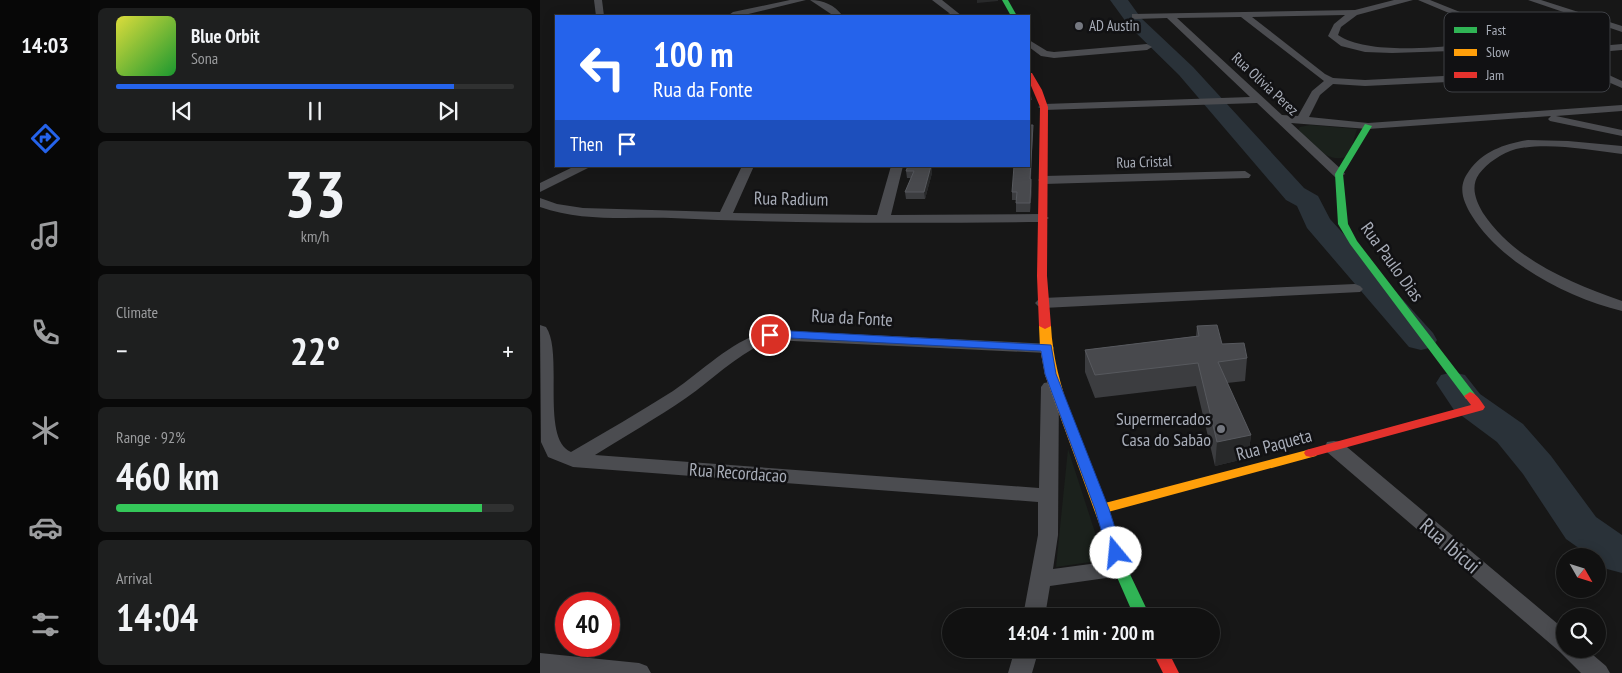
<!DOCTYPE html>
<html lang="en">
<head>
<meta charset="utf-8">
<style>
  body { margin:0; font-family:"PT Sans Narrow",sans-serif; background:#1e1f1f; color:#f1f3f6; height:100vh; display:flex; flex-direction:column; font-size:19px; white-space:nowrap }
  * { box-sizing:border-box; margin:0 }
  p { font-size:16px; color:#9c9d9f }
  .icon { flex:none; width:28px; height:28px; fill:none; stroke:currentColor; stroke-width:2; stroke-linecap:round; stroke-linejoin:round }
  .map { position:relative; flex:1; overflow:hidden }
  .sheet { display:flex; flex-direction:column; gap:8px; padding:8px; background:#090909; width:450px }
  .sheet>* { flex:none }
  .hud { position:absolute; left:15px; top:15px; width:475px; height:152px; border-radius:0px; box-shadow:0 2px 12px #0003,0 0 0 1px #303131; background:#2563eb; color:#fff; overflow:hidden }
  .needle { width:32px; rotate:129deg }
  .fabs { position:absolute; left:1016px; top:548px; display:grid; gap:10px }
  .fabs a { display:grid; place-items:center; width:50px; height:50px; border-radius:50%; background:#111; box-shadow:0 2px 12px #0003,0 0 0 1px #303131; font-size:25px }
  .speed { position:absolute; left:15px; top:592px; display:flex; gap:10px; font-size:25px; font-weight:700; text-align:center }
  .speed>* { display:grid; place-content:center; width:65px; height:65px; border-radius:50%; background:#111; box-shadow:0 2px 12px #0003,0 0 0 1px #303131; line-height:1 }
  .speed .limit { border:8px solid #d22; background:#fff; color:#111 }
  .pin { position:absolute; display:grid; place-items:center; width:42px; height:42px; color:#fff; margin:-21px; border:2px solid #fff; border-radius:50%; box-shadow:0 1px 5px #0007 }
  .me { position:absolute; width:55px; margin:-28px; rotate:343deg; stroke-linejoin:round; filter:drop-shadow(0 0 4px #0008) }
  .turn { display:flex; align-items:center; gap:18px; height:105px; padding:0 15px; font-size:22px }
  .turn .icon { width:65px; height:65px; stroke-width:2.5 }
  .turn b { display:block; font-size:35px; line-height:42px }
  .then { display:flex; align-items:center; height:48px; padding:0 15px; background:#0003; gap:10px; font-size:19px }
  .big { font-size:38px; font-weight:700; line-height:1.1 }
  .sheet .widget { flex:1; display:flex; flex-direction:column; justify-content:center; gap:8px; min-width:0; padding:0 18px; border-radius:8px; background:#1e1f1f }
  .sheet .dial { align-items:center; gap:0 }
  .dial b { font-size:65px; line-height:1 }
  .song { display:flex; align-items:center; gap:15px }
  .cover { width:60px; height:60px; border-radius:8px; background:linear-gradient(135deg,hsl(60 70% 55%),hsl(130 70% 35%)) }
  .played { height:5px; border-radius:2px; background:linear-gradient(90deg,#2563eb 85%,#303131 85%) }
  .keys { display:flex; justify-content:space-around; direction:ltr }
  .heat { display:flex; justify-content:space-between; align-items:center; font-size:28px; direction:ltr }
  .charge { height:8px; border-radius:4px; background:linear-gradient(90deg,#34c759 92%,#303131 0) }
  .trip { position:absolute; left:402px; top:608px; width:278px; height:50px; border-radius:25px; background:#111; box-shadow:0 2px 12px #0003,0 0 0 1px #303131; font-weight:700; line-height:50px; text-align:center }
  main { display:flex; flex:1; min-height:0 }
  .menu { display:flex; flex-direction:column; width:90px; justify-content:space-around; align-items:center; background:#070707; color:#9c9d9f }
  .menu .icon { width:35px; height:35px }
  .menu .current { color:#2563eb }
  .menu b { font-size:22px; color:#f1f3f6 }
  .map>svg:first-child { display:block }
</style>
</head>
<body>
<main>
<nav class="menu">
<b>14:03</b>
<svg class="icon current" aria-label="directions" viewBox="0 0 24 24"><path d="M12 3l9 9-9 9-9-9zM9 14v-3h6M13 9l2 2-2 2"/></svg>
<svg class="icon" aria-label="music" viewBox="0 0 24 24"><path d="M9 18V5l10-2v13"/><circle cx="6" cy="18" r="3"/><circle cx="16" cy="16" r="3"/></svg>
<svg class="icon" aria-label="phone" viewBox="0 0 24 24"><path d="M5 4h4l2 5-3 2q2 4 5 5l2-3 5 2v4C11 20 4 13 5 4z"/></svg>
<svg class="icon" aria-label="climate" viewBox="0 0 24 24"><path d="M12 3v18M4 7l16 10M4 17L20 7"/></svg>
<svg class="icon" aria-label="car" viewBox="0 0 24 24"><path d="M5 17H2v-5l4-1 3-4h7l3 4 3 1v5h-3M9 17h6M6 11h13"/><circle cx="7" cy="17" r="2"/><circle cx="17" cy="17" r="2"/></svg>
<svg class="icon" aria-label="filters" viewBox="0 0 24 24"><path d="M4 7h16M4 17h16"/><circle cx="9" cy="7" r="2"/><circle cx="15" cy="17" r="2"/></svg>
</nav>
<section class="sheet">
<div class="widget">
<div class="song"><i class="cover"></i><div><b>Blue Orbit</b><p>Sona</p></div></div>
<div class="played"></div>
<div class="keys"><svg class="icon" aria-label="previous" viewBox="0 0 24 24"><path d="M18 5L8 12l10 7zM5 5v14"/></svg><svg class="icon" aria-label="pause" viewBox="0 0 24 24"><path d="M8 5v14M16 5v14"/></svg><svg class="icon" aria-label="next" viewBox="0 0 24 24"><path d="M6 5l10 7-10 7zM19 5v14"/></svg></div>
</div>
<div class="widget dial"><b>33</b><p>km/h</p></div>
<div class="widget"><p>Climate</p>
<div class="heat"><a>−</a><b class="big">22°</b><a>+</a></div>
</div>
<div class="widget"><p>Range · 92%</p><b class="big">460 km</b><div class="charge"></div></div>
<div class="widget"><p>Arrival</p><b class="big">14:04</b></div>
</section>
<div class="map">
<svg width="1082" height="673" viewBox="0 0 1082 673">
  <rect width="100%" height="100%" fill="#171717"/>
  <!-- green -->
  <path fill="#1b211c" d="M770 125 817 129 809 156C787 165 773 144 758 130L760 127Z
    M528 449 564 560 516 567Z"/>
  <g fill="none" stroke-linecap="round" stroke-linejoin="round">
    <!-- river -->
    <path fill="#2a3239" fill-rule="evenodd" d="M570 0H588L601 18 653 67 764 188 778 196 790 219 893 333 897 340 893 347 881 350 869 347 767 228 757 206 746 200 639 75 589 26Z
      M913 372 925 375 940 394 983 424 1011 456 1056 517 1082 535V573L1067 569 1058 562V556H1050L1026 539 983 474 957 442 914 410 896 383 901 375Z"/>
    <!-- street -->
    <path fill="#4b4c50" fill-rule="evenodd" d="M54 0H62L64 16H56Z
      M250 0H266L200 16 189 15 193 12Z
      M270 0C284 0 294 5 303 16H294Z
      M392 0H402L422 16H413Z
      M854 0H873L817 15 801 27 798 35C833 59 928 44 971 39L878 0H890L1015 50 1082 44V50L1025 55 1082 81V88L1052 75 825 86 793 84 780 95 769 117 828 123 1082 105V111L1016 116 1082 130V136L1010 121 1008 119 1011 116 828 129 751 123 803 171 805 174 799 178 795 177 717 103 504 110 498 107 504 104 710 97 627 18 595 19 592 18V14L815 10ZM805 15 794 24 788 36 801 46 825 52 852 53 912 51 982 44 1040 69 825 80 793 78 785 74 712 17ZM701 17 784 81 772 91 758 116 742 115 637 18Z
      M988 0H1001L1082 26V32Z
      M489 40 507 51 514 52 607 44 612 47 607 50 514 58 501 56 489 47Z
      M988 140 1028 141 1082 146V154C1048 150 1010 142 976 149 962 153 947 163 939 174 930 187 936 201 943 213 974 260 1031 283 1082 301V311C1029 298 962 264 932 216 923 201 917 187 929 171 943 151 965 144 988 140Z
      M35 166H52L0 192V183Z
      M202 166H214L193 213 337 215 351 166H363L351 215 502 214 509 218 502 222C378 223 255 224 131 218 88 217 42 222 0 207V198L17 204 43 208 180 212Z
      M705 171 711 175 709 178 504 184 498 180 504 176Z
      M815 284 820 286 823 289 820 292 503 308 498 306 495 303 498 300 503 298Z
      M0 325 6 327C24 353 0 439 31 452 65 432 100 412 133 391 165 369 192 340 230 330L512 344 514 348 512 352 506 353 232 340C199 352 175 378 146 398 117 418 85 436 55 455L499 488 501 387 504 383 510 382 516 383 519 387 518 535 513 569 580 560 588 562 591 568 588 574 580 576 510 586 505 616H483L498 535V502L33 467 8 457 1 442Z
      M794 441 801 442 1025 630V649H1046L1066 666 1070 673H1041L1020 652 787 452 785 447 787 442Z
      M475 649H499L492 673H468Z
      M0 653 99 663 107 666 111 673H0Z"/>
    <!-- fast -->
    <path fill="#30b455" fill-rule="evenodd" d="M462 0H468L477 16H471Z
      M825 124 832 126 803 174 808 224 817 241 934 393 936 396 934 399H926L810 244 798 224 795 174Z
      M569 528 574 529 576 533 587 568 610 616H594L573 568 562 533 564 529Z"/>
    <!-- slow -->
    <path fill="#ff9f0a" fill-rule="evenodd" d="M505 323 511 326C514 387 544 446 565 503L771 449 776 450 778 453 776 456 568 512 576 533 574 537 569 538 564 537 505 375 500 348 499 326Z"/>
    <!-- jam -->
    <path fill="#e5322d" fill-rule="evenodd" d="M489 73H492L502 90 508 107 507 276 511 326 505 329 499 326 497 276 500 107 489 81Z
      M930 392C937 394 941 401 945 407L943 410 771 457 766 456 764 453 766 450 931 405 924 396Z
      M611 649H627L639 673H623Z"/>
  </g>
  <!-- wall -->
  <path fill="#3c3d40" d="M489 88 490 92 491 105 489 106Z
    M493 125 491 179 492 188 490 212H476V200H472V192Z
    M368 166H392V173L385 199H366L365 192 371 178H367L366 171Z
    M657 326 682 344 707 358 705 381 687 383 711 435 708 458 675 466 656 386 555 398 545 372V350L656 336Z"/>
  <!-- shaded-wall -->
  <path fill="#28292a" d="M437 0H458V1L437 3Z
    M493 125V133L490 188V179Z
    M390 166H392V173L385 199 384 192Z
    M491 179 492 188 490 212V203Z
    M711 435 708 458 675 466 677 442Z"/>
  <!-- building -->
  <path fill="#48494d" stroke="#57595e" d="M411 14 413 16H396Z
    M489 88 490 92 491 100H489Z
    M489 125H493L490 179H491L490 203H476L477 192H472L474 166H489Z
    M368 166H391L384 192H365L374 171H366Z
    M677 325 682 344 704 343 707 358 678 362 711 435 677 442 658 363 555 375 545 350 659 336 657 326Z"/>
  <!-- route -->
  <path fill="#2563eb" stroke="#184099" d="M250 331 511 345 516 374 569 509 583 553 581 557 576 559 570 557 568 553 555 509 505 374 501 351 250 338 230 339 224 335 230 332Z"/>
  <!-- markers -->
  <g fill="#757880" stroke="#111113" stroke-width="2">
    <circle cx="539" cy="26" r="5"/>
    <circle cx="681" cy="429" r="5"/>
  </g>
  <g text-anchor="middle" stroke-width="5" stroke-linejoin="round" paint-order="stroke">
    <!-- far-poi labels -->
    <g font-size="15" fill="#a8adb8" stroke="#111113" text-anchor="start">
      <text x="549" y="31">AD Austin</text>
    </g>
    <!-- far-street labels -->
    <g font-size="15" fill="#a8adb8" stroke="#111113">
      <text transform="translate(725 84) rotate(43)" y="5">Rua Olivia Perez</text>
      <text transform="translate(604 162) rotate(-2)" y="5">Rua Cristal</text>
    </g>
    <!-- street labels -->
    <g font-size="18" fill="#a8adb8" stroke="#111113">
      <text transform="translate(251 199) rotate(1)" y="6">Rua Radium</text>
      <text transform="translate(852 262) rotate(54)" y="6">Rua Paulo Dias</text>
      <text transform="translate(312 318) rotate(3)" y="6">Rua da Fonte</text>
      <text transform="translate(734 445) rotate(-15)" y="6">Rua Paqueta</text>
      <text transform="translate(198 473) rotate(4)" y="6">Rua Recordacao</text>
    </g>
    <!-- poi labels -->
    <g font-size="18" fill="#a8adb8" stroke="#111113" text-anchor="end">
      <text x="671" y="425">Supermercados<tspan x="671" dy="21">Casa do Sabão</tspan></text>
    </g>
    <!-- near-street labels -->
    <g font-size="21" fill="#a8adb8" stroke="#111113">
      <text transform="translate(910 546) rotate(41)" y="7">Rua Ibicui</text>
    </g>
  </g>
  <!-- legend -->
  <rect x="904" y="12" width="166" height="80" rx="8" fill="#111113" stroke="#3e4045" stroke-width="1"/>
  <rect x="914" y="27" width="23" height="6" fill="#30b455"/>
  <rect x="914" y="49" width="23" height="7" fill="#ff9f0a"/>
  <rect x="914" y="72" width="23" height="6" fill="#e5322d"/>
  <g font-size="14" fill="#a8adb8">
    <text x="946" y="35">Fast</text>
    <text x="946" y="57">Slow</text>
    <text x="946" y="80">Jam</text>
  </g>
</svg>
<div class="fabs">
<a><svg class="needle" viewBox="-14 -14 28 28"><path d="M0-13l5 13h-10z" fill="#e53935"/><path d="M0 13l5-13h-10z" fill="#9c9d9f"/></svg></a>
<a><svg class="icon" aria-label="search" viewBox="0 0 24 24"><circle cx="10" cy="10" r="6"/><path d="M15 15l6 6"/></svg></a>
</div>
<div class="speed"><div class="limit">40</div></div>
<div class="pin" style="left:230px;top:335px;background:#d93025"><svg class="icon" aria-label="arrive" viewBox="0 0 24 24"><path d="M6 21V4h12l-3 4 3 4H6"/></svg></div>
<svg class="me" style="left:576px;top:553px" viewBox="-20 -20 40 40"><circle r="19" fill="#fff"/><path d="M0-13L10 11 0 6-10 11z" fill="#2563eb"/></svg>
<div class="trip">14:04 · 1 min · 200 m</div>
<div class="hud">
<div class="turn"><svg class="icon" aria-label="left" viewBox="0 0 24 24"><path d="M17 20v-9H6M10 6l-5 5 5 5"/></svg><div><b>100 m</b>Rua da Fonte</div></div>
<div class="then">Then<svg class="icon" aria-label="arrive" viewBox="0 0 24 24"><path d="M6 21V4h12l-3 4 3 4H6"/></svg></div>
</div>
</div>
</main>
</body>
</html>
